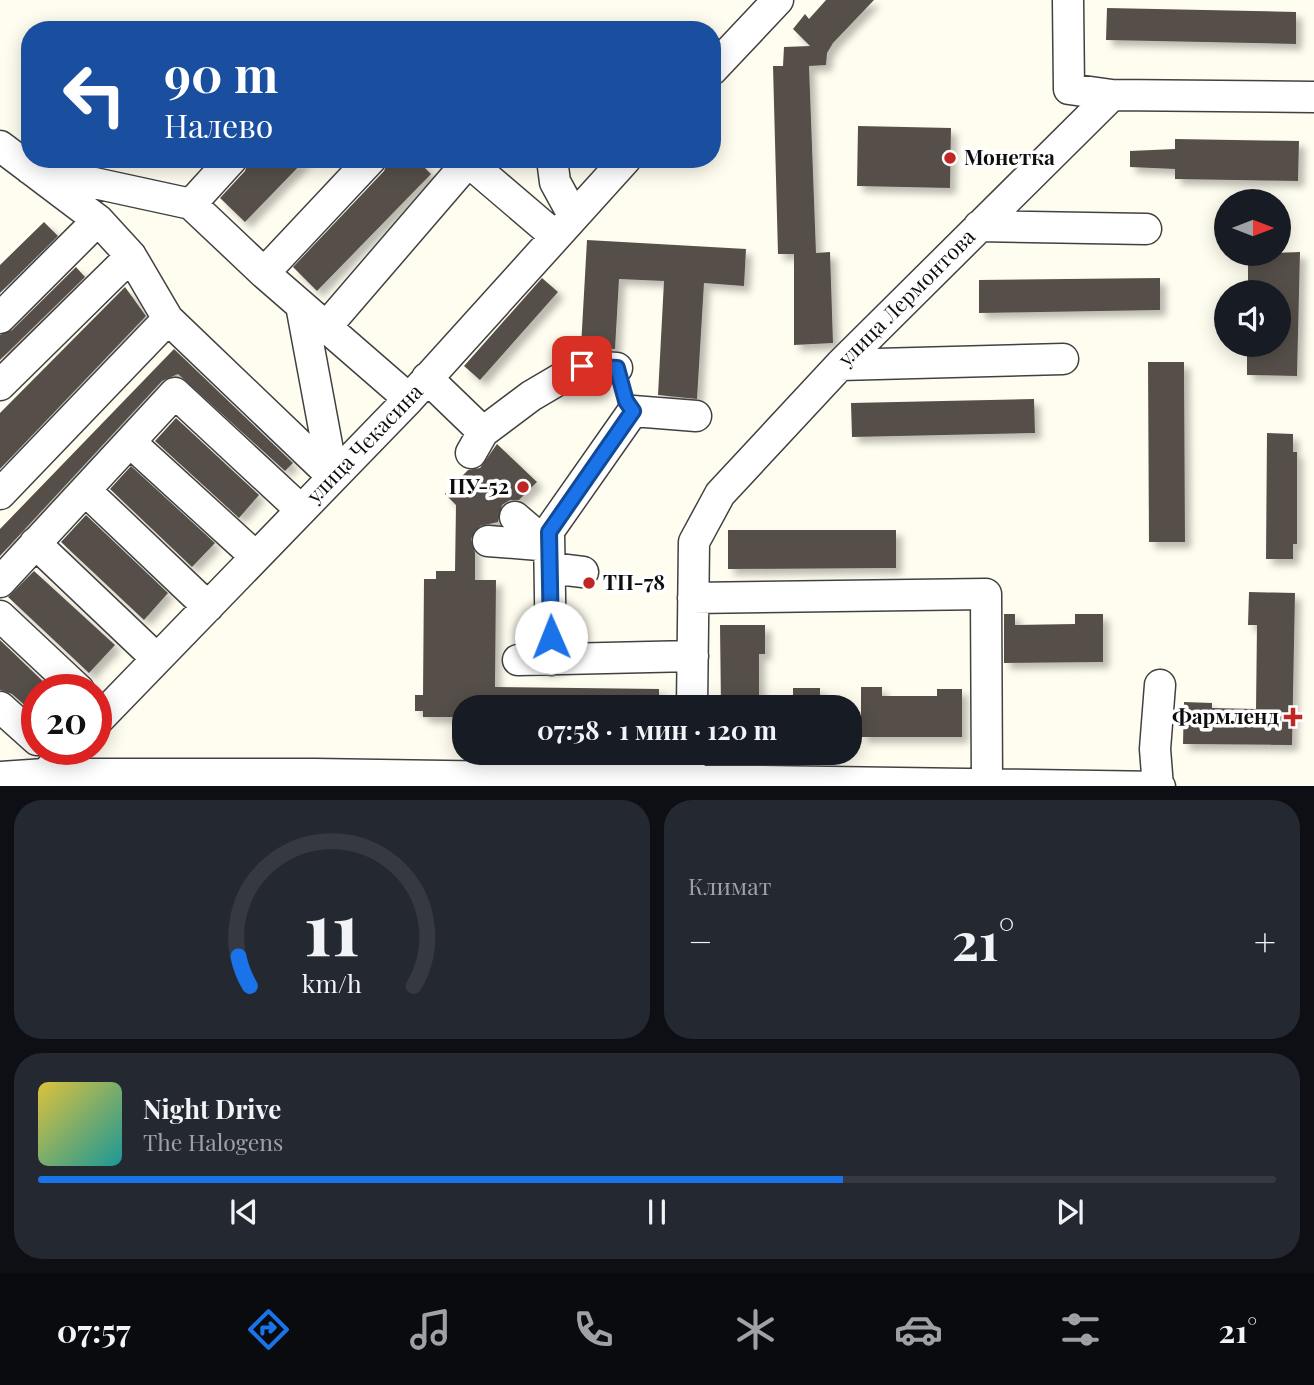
<!DOCTYPE html>
<html lang="ru">
<head>
<meta charset="utf-8">
<style>
  body { margin:0; font-family:"Playfair Display",serif; background:#242831; color:#f1f3f6; height:100vh; display:flex; flex-direction:column; font-size:26px; white-space:nowrap }
  * { box-sizing:border-box; margin:0 }
  p { font-size:23px; color:#9ea1a6 }
  .icon { flex:none; width:38px; height:38px; fill:none; stroke:currentColor; stroke-width:2; stroke-linecap:round; stroke-linejoin:round }
  .map { position:relative; height:786px; overflow:hidden }
  .side { display:flex; flex-direction:column; gap:14px; padding:14px; background:#0d0f14; flex:1 }
  .side>* { flex:none }
  .hud { position:absolute; left:21px; top:21px; width:700px; height:147px; border-radius:28px; box-shadow:0 4px 18px #0003; background:#1a4fa0; color:#fff; overflow:hidden }
  .needle { width:46px; rotate:90deg }
  .buttons { position:absolute; left:1214px; top:189px; display:grid; gap:14px }
  .buttons a { display:grid; place-items:center; width:77px; height:77px; border-radius:50%; background:#171b24; box-shadow:0 4px 18px #0003; font-size:35px }
  .speed { position:absolute; left:21px; top:674px; display:flex; gap:14px; font-size:35px; font-weight:700; text-align:center }
  .speed>* { display:grid; place-content:center; width:91px; height:91px; border-radius:50%; background:#171b24; box-shadow:0 4px 18px #0003; line-height:1 }
  .speed .limit { border:10px solid #d22; background:#fff; color:#111 }
  .pin { position:absolute; display:grid; place-items:center; width:60px; height:60px; color:#fff; margin:-30px; border-radius:14px; box-shadow:0 4px 10px #0006 }
  .me { position:absolute; width:77px; margin:-38px; rotate:359deg; stroke-linejoin:round; filter:drop-shadow(0 0 5px #0008) }
  .turn { display:flex; align-items:center; gap:24px; height:147px; padding:0 28px; font-size:32px }
  .turn .icon { width:91px; height:91px; stroke-width:2.5 }
  .turn b { display:block; font-size:49px; line-height:60px }
  .big { font-size:52px; font-weight:700; line-height:1.1 }
  .side .widget { flex:1; display:flex; flex-direction:column; justify-content:center; gap:10px; min-width:0; padding:0 24px; border-radius:28px; background:#242831 }
  .side .dial { align-items:center; gap:0 }
  .dial svg { height:182px; overflow:visible; fill:none; stroke:#363941; stroke-width:7; stroke-linecap:round; text-anchor:middle }
  .dial text { fill:#f1f3f6; stroke:none }
  .song { display:flex; align-items:center; gap:21px }
  .cover { width:84px; height:84px; border-radius:10px; background:linear-gradient(135deg,hsl(50 70% 55%),hsl(180 70% 35%)) }
  .played { height:7px; border-radius:4px; background:linear-gradient(90deg,#1a73e8 65%,#363941 65%) }
  .keys { display:flex; justify-content:space-around; direction:ltr }
  .heat { display:flex; justify-content:space-between; align-items:center; font-size:38px; direction:ltr }
  .side .tiles { flex:1; display:grid; gap:14px; grid-template-columns:1fr 1fr }
  .widget:last-child { grid-column:span 2 }
  .trip { position:absolute; left:452px; top:695px; width:410px; height:70px; border-radius:28px; background:#171b24; box-shadow:0 4px 18px #0003; font-weight:700; line-height:70px; text-align:center }
  .tabs { display:flex; height:112px; justify-content:space-around; align-items:center; background:#090b0e; color:#9ea1a6 }
  .tabs .icon { width:49px; height:49px }
  .tabs .on { color:#1a73e8 }
  .tabs b { font-size:32px; color:#f1f3f6 }
  .map>svg:first-child { display:block }
</style>
</head>
<body>
<div class="map">
<svg width="1314" height="787" viewBox="0 0 1314 787">
  <defs>
    <filter id="shadow"><feDropShadow dx="6" dy="6" stdDeviation="3.5" flood-color="#0004"/></filter>
  </defs>
  <rect width="100%" height="100%" fill="#fffdef"/>
  <!-- building -->
  <path fill="#57504a" filter="url(#shadow)" d="M826 0H874L833 43 827 53 826 65 809 66 816 253 830 252 833 343 794 345V254H778L773 66H783L784 47 810 46 793 29 805 14 809 19Z
    M1107 8 1296 12V44L1106 40Z
    M858 126 951 128 950 188 857 186Z
    M1175 139 1299 141 1298 181 1175 179V169L1130 167V151L1175 149Z
    M249 159H306L245 222 220 198 245 171Z
    M389 159H416L431 174 317 291 293 267 384 171Z
    M44 222 58 236 0 293V265Z
    M587 240 746 249 744 286 704 283 697 399 658 395 664 281 619 279 615 349 581 347Z
    M1300 252 1297 376 1247 375V345H1279V292H1260L1261 283H1248V254Z
    M76 267 85 277 0 360V335L12 330Z
    M542 278 558 292 480 380 464 366Z
    M1160 278V310L979 313V280Z
    M125 287 146 316 0 469V413Z
    M174 349 293 463 285 471 178 374 162 381 0 556V529Z
    M1148 362H1184L1185 542H1149Z
    M1034 399 1035 433 852 437 851 403Z
    M176 418 259 495 239 518 155 441Z
    M1267 433 1293 434V452H1297V544H1293V559H1266Z
    M497 444 537 482 519 500H510L502 505 498 522 480 526 471 539 475 552V580H496L495 687 659 689V707H464V717H423V711H415V695H423L424 579H436V571H455L456 505 445 494 468 470 480 468Z
    M131 466 215 543 192 567 110 489Z
    M86 515 168 593 144 620 61 542Z
    M728 530H896V568L728 569Z
    M34 571 115 645 89 673 8 597Z
    M1249 592 1295 593 1292 745 1183 744 1184 702 1212 703V708L1256 709 1257 625H1248Z
    M1004 614H1015V625L1075 624V614H1103V662L1004 663Z
    M720 625H765V654H759V707H721Z
    M0 640 52 690H37V716L12 694 0 690Z
    M861 687H882V696H937V689H962V737H861Z
    M793 688H820V707H793Z"/>
  <g fill="none" stroke-linecap="round" stroke-linejoin="round">
    <defs>
      <path id="minor" d="M1068 0 1069 89 1112 95
        M712 70 778 0
        M0 146 98 220 131 256 168 319
        M465 159 554 235
        M552 159 555 182 573 215
        M30 169 191 204 264 273 409 399
        M191 204 232 159
        M979 226 1146 229
        M264 273 371 159
        M301 305 333 477
        M0 318 98 220
        M326 327 468 162
        M840 365 1063 359
        M427 378 483 432
        M0 385 131 256
        M130 442 256 557
        M471 453 483 432 531 396 582 366 617 368
        M85 490 208 607
        M0 494 168 319 333 477
        M515 517 542 540 549 551
        M549 532 551 660
        M488 541 539 545 633 411 696 416
        M35 543 157 659
        M550 568 583 572
        M0 582 175 393 301 510
        M693 598 986 594 987 784
        M0 616 79 690
        M518 660 693 656
        M0 707 37 740
        M692 707 694 542 720 494 840 365 1112 95 1314 97
        M96 722 409 399 626 159
        M0 777 45 774H315L1160 787
        M38 781 70 749
        M689 787 690 752
        M1158 787 1155 749 1160 685"/>
    </defs>
    <!-- minor casing -->
    <use href="#minor" stroke="#414141" stroke-width="33"/>
    <!-- minor -->
    <use href="#minor" stroke="#fff" stroke-width="30"/>
  </g>
  <g fill="none" stroke-linecap="round" stroke-linejoin="round">
    <defs>
      <path id="route" d="M551 637 549 532 633 411 626 401 617 368 582 366"/>
    </defs>
    <!-- route casing -->
    <use href="#route" stroke="#114b97" stroke-width="18"/>
    <!-- route -->
    <use href="#route" stroke="#1a73e8" stroke-width="12"/>
  </g>
  <!-- markers -->
  <g fill="#c02624" stroke="#fff" stroke-width="2.5">
    <circle cx="950" cy="158" r="7"/>
    <circle cx="523" cy="487" r="7"/>
    <circle cx="589" cy="583" r="7"/>
    <path d="M1289.5 706.5h7v7h7v7h-7v7h-7v-7h-7v-7h7z"/>
  </g>
  <g text-anchor="middle" stroke-width="7" stroke-linejoin="round" paint-order="stroke">
    <!-- poi labels -->
    <g font-size="21" font-weight="bold" fill="#0e0e0e" stroke="#fff" text-anchor="start">
      <text x="964" y="165">Монетка</text>
      <text x="509" y="494" text-anchor="end">ПУ-52</text>
      <text x="603" y="590">ТП-78</text>
      <text x="1279" y="724" text-anchor="end">Фармленд</text>
    </g>
    <!-- street labels -->
    <g font-size="21" fill="#0e0e0e" stroke="#fff">
      <text transform="translate(907 298) rotate(-45)" y="7">улица Лермонтова</text>
      <text transform="translate(365 444) rotate(-46)" y="7">улица Чекасина</text>
    </g>
  </g>
</svg>
<div class="buttons">
<a><svg class="needle" viewBox="-14 -14 28 28"><path d="M0-13l5 13h-10z" fill="#e53935"/><path d="M0 13l5-13h-10z" fill="#9ea1a6"/></svg></a>
<a><svg class="icon" aria-label="sound" viewBox="0 0 24 24"><path d="M4 9h4l5-4v14l-5-4H4zM17 9q2 3 0 6"/></svg></a>
</div>
<div class="speed"><div class="limit">20</div></div>
<div class="pin" style="left:582px;top:366px;background:#d93025"><svg class="icon" aria-label="arrive" viewBox="0 0 24 24"><path d="M6 21V4h12l-3 4 3 4H6"/></svg></div>
<svg class="me" style="left:551px;top:637px" viewBox="-20 -20 40 40"><circle r="19" fill="#fff"/><path d="M0-13L10 11 0 6-10 11z" fill="#1a73e8"/></svg>
<div class="trip">07:58 · 1 мин · 120 m</div>
<div class="hud">
<div class="turn"><svg class="icon" aria-label="left" viewBox="0 0 24 24"><path d="M17 20v-9H6M10 6l-5 5 5 5"/></svg><div><b>90 m</b>Налево</div></div>
</div>
</div>
<section class="side">
<div class="tiles">
<div class="widget dial"><svg viewBox="0 0 100 80">
<path d="M14 69A42 42 0 1 1 86 69"/>
<path d="M14 69A42 42 0 0 1 9 56" stroke="#1a73e8"/>
<text x="50" y="56" font-size="32" font-weight="700">11</text>
<text x="50" y="72" font-size="11">km/h</text>
</svg></div>
<div class="widget"><p>Климат</p>
<div class="heat"><a>−</a><b class="big">21°</b><a>+</a></div>
</div>
<div class="widget">
<div class="song"><i class="cover"></i><div><b>Night Drive</b><p>The Halogens</p></div></div>
<div class="played"></div>
<div class="keys"><svg class="icon" aria-label="previous" viewBox="0 0 24 24"><path d="M18 5L8 12l10 7zM5 5v14"/></svg><svg class="icon" aria-label="pause" viewBox="0 0 24 24"><path d="M8 5v14M16 5v14"/></svg><svg class="icon" aria-label="next" viewBox="0 0 24 24"><path d="M6 5l10 7-10 7zM19 5v14"/></svg></div>
</div>
</div>
</section>
<nav class="tabs">
<b>07:57</b>
<svg class="icon on" aria-label="directions" viewBox="0 0 24 24"><path d="M12 3l9 9-9 9-9-9zM9 14v-3h6M13 9l2 2-2 2"/></svg>
<svg class="icon" aria-label="music" viewBox="0 0 24 24"><path d="M9 18V5l10-2v13"/><circle cx="6" cy="18" r="3"/><circle cx="16" cy="16" r="3"/></svg>
<svg class="icon" aria-label="phone" viewBox="0 0 24 24"><path d="M5 4h4l2 5-3 2q2 4 5 5l2-3 5 2v4C11 20 4 13 5 4z"/></svg>
<svg class="icon" aria-label="climate" viewBox="0 0 24 24"><path d="M12 3v18M4 7l16 10M4 17L20 7"/></svg>
<svg class="icon" aria-label="car" viewBox="0 0 24 24"><path d="M5 17H2v-5l4-1 3-4h7l3 4 3 1v5h-3M9 17h6M6 11h13"/><circle cx="7" cy="17" r="2"/><circle cx="17" cy="17" r="2"/></svg>
<svg class="icon" aria-label="filters" viewBox="0 0 24 24"><path d="M4 7h16M4 17h16"/><circle cx="9" cy="7" r="2"/><circle cx="15" cy="17" r="2"/></svg>
<b>21°</b>
</nav>
</body>
</html>
